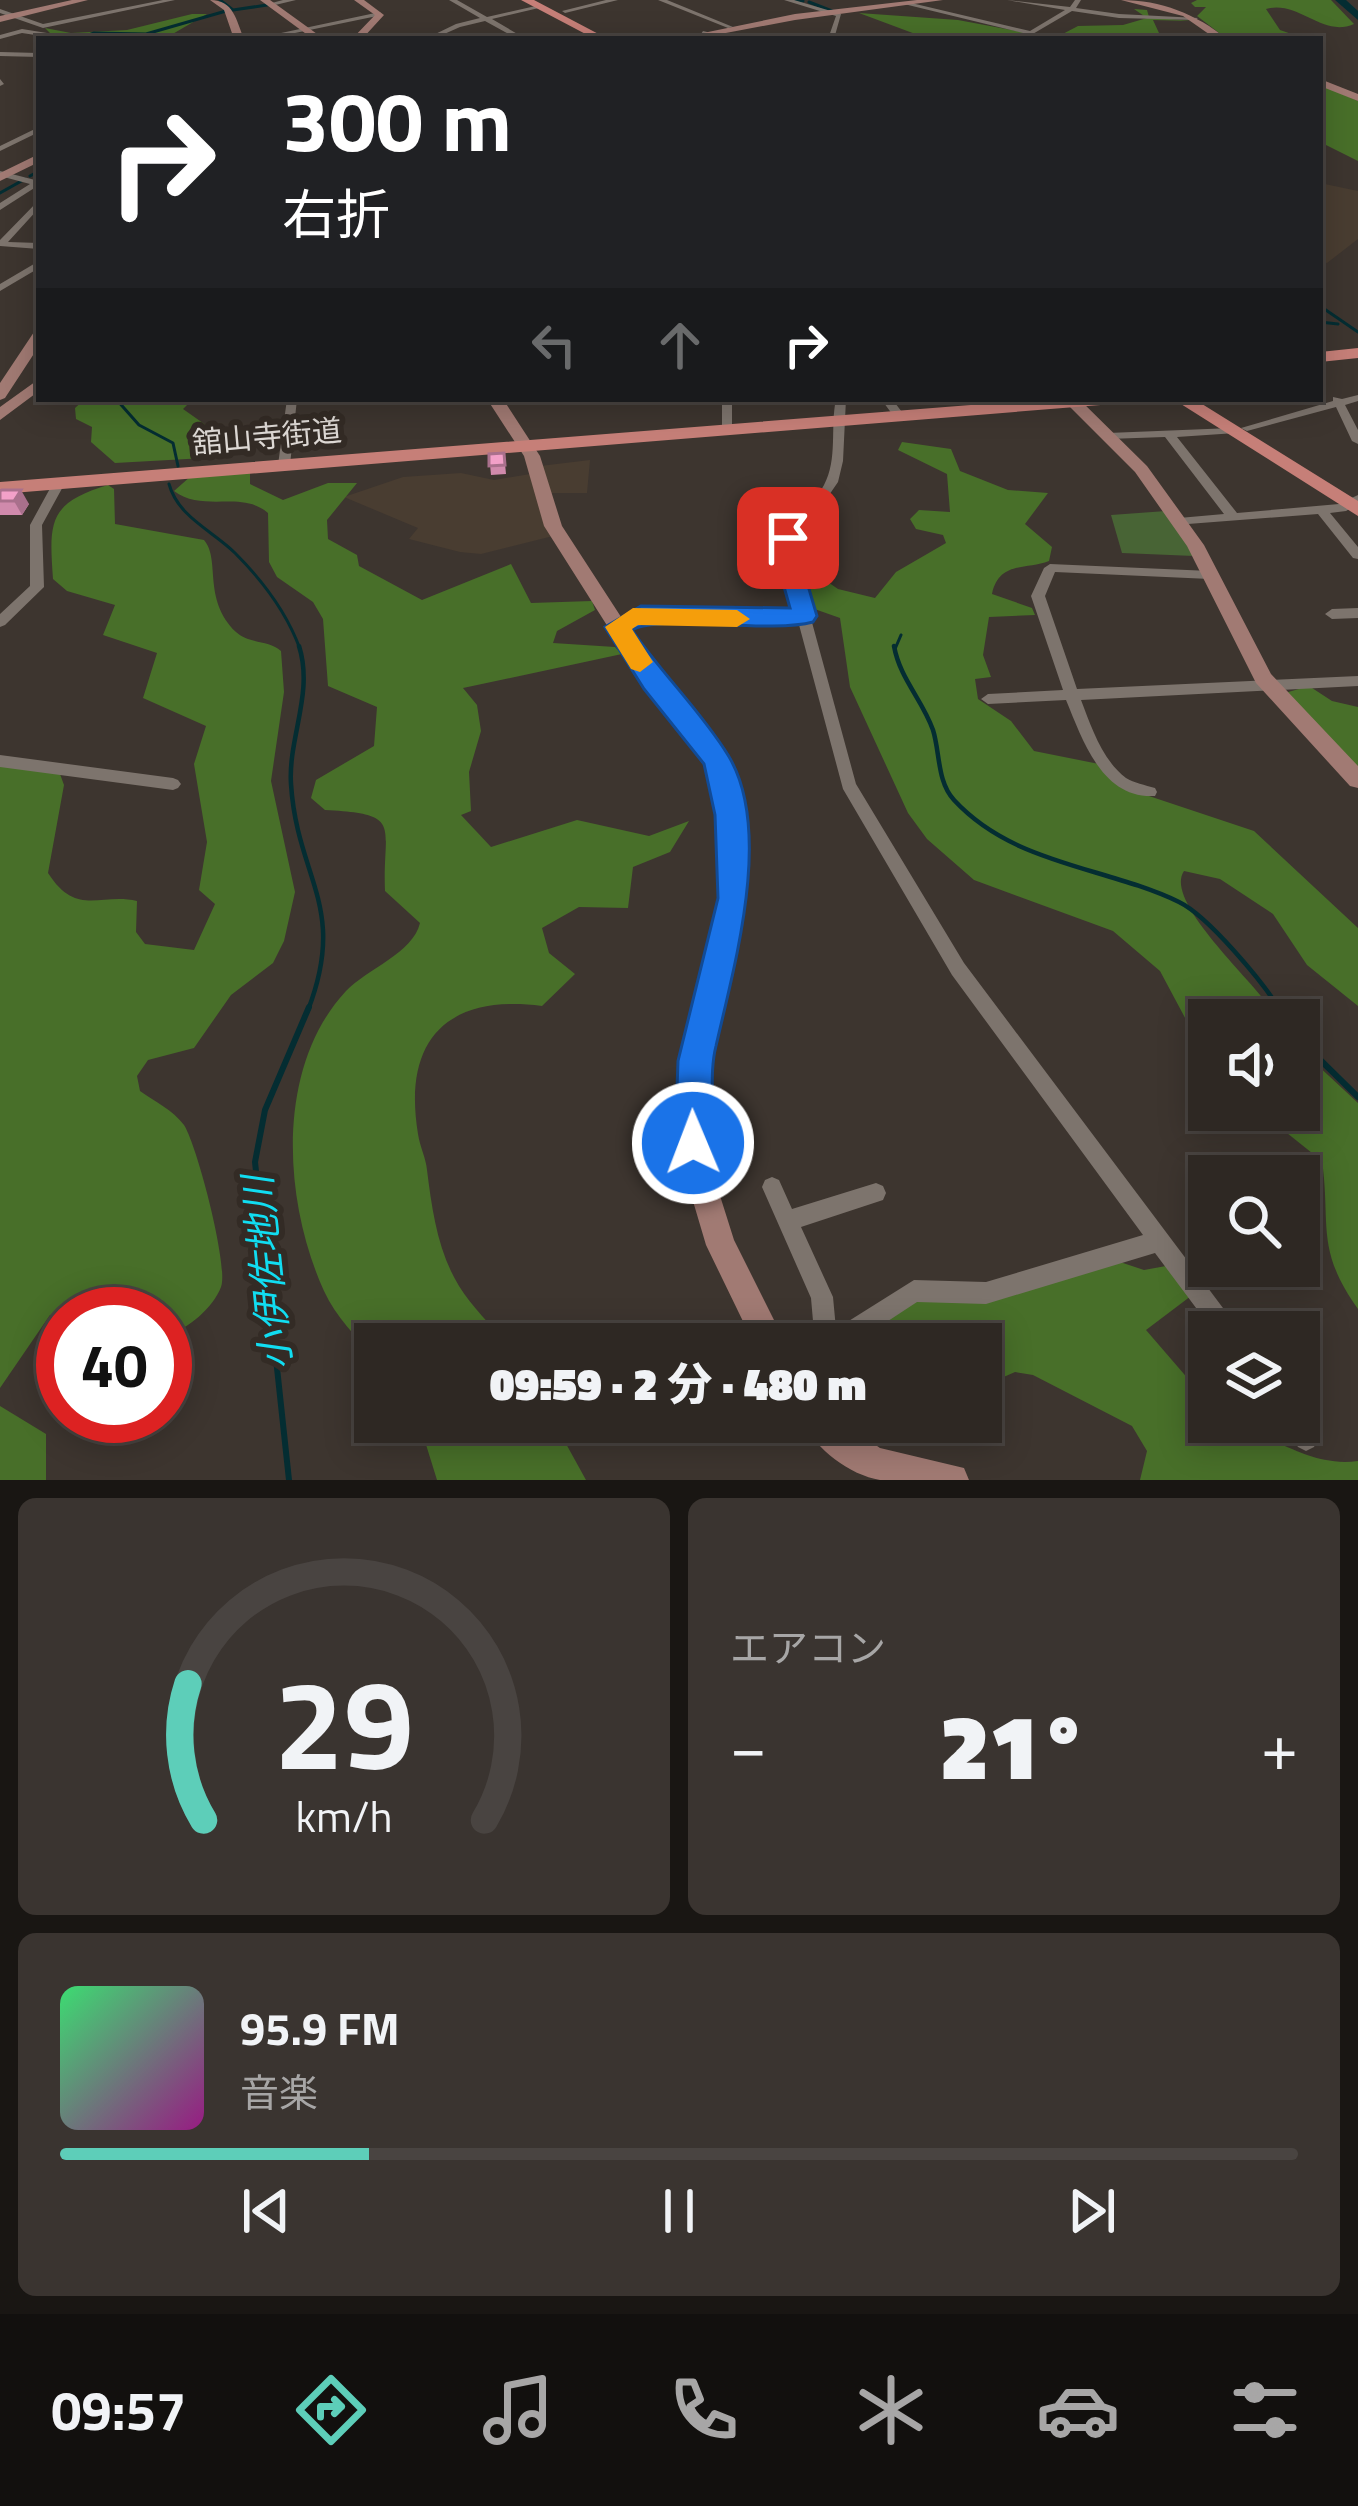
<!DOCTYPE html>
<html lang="ja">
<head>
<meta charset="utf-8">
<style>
  body { margin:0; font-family:"Titillium Web","Noto Sans JP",sans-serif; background:#3a3430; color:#f1f3f6; height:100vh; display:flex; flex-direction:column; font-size:45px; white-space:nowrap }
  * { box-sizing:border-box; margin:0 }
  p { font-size:39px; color:#a7a6a6 }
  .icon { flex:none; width:66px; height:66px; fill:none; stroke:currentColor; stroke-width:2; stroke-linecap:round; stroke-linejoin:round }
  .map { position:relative; height:1480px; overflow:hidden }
  .sheet { display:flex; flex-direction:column; gap:18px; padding:18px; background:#191613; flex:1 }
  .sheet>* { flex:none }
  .hud { position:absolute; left:36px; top:36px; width:1287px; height:366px; border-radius:0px; box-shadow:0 6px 30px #0003,0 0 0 3px #494441; background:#202124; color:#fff; overflow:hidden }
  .tools { position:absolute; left:1188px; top:999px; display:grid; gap:24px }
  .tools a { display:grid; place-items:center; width:132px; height:132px; border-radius:0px; background:#2e2823; box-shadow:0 6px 30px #0003,0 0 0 3px #494441; font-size:60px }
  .speed { position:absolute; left:36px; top:1287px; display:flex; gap:24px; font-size:60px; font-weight:700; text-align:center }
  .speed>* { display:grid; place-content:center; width:156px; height:156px; border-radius:50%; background:#2e2823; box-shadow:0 6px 30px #0003,0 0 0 3px #494441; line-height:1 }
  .speed .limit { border:18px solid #d22; background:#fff; color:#111 }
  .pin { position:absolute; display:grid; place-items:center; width:102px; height:102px; color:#fff; margin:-51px; border-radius:24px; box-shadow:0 6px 18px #0006 }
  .me { position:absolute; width:132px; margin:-66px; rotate:359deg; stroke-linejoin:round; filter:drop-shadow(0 0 9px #0008) }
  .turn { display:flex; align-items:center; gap:42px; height:252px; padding:0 48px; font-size:54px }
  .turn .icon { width:156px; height:156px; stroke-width:2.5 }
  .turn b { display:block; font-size:84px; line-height:102px }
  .lanes { display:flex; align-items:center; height:114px; padding:0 48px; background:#0003; justify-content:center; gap:60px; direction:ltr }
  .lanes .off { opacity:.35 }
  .big { font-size:90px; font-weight:800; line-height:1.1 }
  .sheet .tile { flex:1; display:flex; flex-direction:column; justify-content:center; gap:18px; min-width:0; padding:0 42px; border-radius:18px; background:#3a3430 }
  .sheet .dial { align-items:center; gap:0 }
  .dial svg { height:312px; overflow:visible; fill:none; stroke:#494441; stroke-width:7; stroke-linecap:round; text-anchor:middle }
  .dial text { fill:#f1f3f6; stroke:none }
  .song { display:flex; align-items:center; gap:36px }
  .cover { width:144px; height:144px; border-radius:18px; background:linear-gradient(135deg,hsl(140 70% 55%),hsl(310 70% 35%)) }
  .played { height:12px; border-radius:6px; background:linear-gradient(90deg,#5dceb9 25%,#494441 25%) }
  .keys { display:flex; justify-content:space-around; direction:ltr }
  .heat { display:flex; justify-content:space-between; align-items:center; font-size:66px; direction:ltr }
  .sheet .tiles { flex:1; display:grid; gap:18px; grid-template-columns:1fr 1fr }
  .tile:last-child { grid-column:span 2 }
  .trip { position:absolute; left:354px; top:1323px; width:648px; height:120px; border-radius:0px; background:#2e2823; box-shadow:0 6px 30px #0003,0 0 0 3px #494441; font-weight:800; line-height:120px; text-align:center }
  .tab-bar { display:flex; height:192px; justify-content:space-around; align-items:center; background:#12100e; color:#a7a6a6 }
  .tab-bar .icon { width:84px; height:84px }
  .tab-bar .on { color:#5dceb9 }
  .tab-bar b { font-size:54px; color:#f1f3f6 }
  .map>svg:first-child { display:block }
</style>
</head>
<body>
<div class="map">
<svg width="1358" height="1480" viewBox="0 0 1358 1480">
  <rect width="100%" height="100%" fill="#3d352f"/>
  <!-- built -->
  <path fill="#493d31" d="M1320 183 1358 191V239L1327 263 1320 261Z
    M590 460 587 493H546L540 466Z
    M461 473 494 480 530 474 553 536 481 554 460 552 409 539 418 528 344 497 403 477Z"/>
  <!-- green -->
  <path fill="#486435" d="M1166 511 1194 556 1122 553 1111 515Z"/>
  <!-- forest -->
  <path fill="#486f29" d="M1197 0H1331L1354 24C1322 38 1299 0 1266 9L1280 30 1306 39H1227L1197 16 1206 7H1195L1191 3Z
    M1134 9 1147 10 1149 17 1191 21 1153 20 1159 33 1153 39H950L918 35 859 13 958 20 1055 38 1078 26 1123 25 1147 18Z
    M192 14H207L164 39H56L45 28 71 33 127 30Z
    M1320 84 1358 101V161L1320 142Z
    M85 399H193L183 409 220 435 221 443 205 458 115 463 91 442 92 427 76 419 75 408Z
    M902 442 951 449 960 471 1008 490 1048 493 1025 524 1052 547 1049 561C1026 570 999 561 992 594L1032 608 1035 615 989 617 983 655 991 677 975 679 978 699 1011 721 1034 751 1099 764 1125 788 1254 831 1358 928V1006L1307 965 1273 914 1220 879 1184 871C1162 903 1262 988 1279 1020H1209V1045L1191 1029 1160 971 1113 931 974 880 927 839 908 813 850 687 840 618 806 606 798 570 809 569 838 589 875 598 896 572 946 543 943 535 916 529 910 519 919 510 950 512 947 474 898 450Z
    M250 472V484L283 500 328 483H357L327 520 328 539 357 555 359 566 422 600 511 564 531 603 592 601 595 610 557 631 553 643 615 647 622 654 463 688 477 705 481 731 469 772 471 811 461 815 491 847 577 820 649 836 689 821 670 852 633 867 628 908 579 907 542 928 549 953 575 974 542 1006C450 994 402 1037 418 1134 420 1147 426 1158 427 1170 432 1210 438 1252 459 1286 472 1307 491 1325 507 1344H375V1357C356 1337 336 1317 324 1291 283 1201 275 1067 346 991 367 969 413 953 420 923L385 891C382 825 405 814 325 810L311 798 316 780 374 746 377 707 328 686 323 619 313 602 277 577 269 562 268 513C242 490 203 513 174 491L191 476Z
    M108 485 114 489 115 524 204 540C221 560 202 599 236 632 249 644 269 640 281 651L284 692 271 781 295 892 284 941 273 963 231 995 194 1048 148 1060 137 1076 140 1091C154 1101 173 1110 184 1125 197 1145 229 1267 221 1287 213 1308 188 1329 167 1335L165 1314 50 1315 0 1388V766L60 774 64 785 48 873C77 918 101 892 137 901L136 932 145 944 194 950 215 904 199 890 207 842 194 764 206 726 143 698 157 653 103 635 115 605 67 591 53 579C49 522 48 503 108 485Z
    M1309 686 1332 701 1358 707V774L1285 693Z
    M1299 1048 1358 1103V1309C1315 1249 1331 1224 1322 1161L1272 1121 1271 1110H1299Z
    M1120 1262 1144 1270 1166 1266 1191 1296 1146 1330 1209 1403V1422C1262 1422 1300 1469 1358 1461V1480H1140L1147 1451 1132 1426 1033 1375 1015 1372 981 1387V1344H845L904 1302Z
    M0 1406 46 1434V1480H0Z
    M419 1422H554L586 1480H437Z"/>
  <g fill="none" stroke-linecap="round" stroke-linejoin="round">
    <!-- stream-far2 -->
    <path stroke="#042d32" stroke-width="3" d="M220 0 233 10
      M796 0 803 1
      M809 2 832 11
      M233 10 267 5
      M79 39 94 33 146 34 226 11
      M30 176 39 171
      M0 193 25 179
      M1320 306 1358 332
      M1320 322 1338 324
      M116 399 139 425 173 443 178 466
      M169 484C178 517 213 531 235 553 262 580 287 613 300 649
      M895 649 901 635"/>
    <!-- stream-far1 -->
    <path stroke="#042d32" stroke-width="4.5" d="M299 646C314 693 288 738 291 784 297 879 348 906 308 1010
      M894 646C900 679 922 699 933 730 940 752 937 782 954 800 1014 865 1104 866 1179 902 1208 916 1263 982 1280 1010"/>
    <!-- stream -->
    <path stroke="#042d32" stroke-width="6" d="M1278 1007 1286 1020
      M1299 1039 1358 1097
      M289 1480 255 1162 265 1110 309 1007"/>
    <!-- river -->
    <path fill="#042d32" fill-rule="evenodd" d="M1335 0H1346L1358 11V20Z"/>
    <!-- street -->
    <path fill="#7d746d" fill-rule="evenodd" d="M163 0H175L43 28 0 13V9L43 24Z
      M283 0H296L271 6 268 4Z
      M449 0H457L487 17 540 5 543 7 492 19 526 39H518L485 21 460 27 433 39H425L456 24 480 18Z
      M606 0H618L565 13 562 11Z
      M658 0H667L733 27 728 28Z
      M784 0H794L841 14 834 39H828L836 16Z
      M1007 0 1070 7 1075 0H1081L1076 8 1119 14 1198 18 1195 20 1119 18 1072 11 1031 35 904 4 907 2 1030 31 1065 10Z
      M380 12 382 15 266 39H253Z
      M22 29 47 33 50 35 47 39H41L42 36 22 33 0 39V35Z
      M703 31 732 38 733 39 701 34Z
      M0 52 39 53V57L0 56Z
      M0 79 4 84 0 86Z
      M39 127V132L0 151V146Z
      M0 171 39 181V185L0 210V203L30 184 0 176Z
      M39 200V208L8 242 39 243V249L0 246V240Z
      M39 261V268L0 291V284Z
      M1358 395V401L1345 405 1358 430V444L1352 441 1336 407 1247 431 1241 428 1333 401V397L1342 399Z
      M287 399H297L290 465 284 469 278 465Z
      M722 399H732V432H724L722 430Z
      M836 399H846L843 461 838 482 825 501 800 524 792 549 856 784 964 963 1235 1324 1238 1332H1214L1155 1253 986 1304 917 1302 853 1344H815L811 1298 762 1187 765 1180 772 1177 779 1180 792 1209 876 1183 883 1186 886 1193 883 1200 801 1227 833 1297 836 1329 914 1280 986 1282 1143 1235 952 975 843 789 798 621 708 624 643 619 618 632 611 627 641 609 708 614 796 612C787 578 768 540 797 512 806 502 818 497 824 485 838 459 830 427 836 399Z
      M881 399H892L905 416 903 418H895Z
      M1232 428 1238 431 1236 433 1177 437 1237 513 1339 504 1358 495V504L1346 511 1330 513 1358 547V559L1353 558 1318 514 1175 525V519L1179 518 1224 514 1165 437 1108 439 1102 436 1108 433Z
      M59 479 65 483 42 525 44 587 5 625 0 627V614L30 586V525L53 483Z
      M1050 564 1210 571 1217 575 1210 579 1055 572 1045 596 1077 689 1358 676V686L1081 700C1091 726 1102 760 1126 778 1134 783 1145 785 1155 788L1157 792 1155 796C1102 799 1083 741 1066 700L988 704 981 699 988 694 1063 690 1031 596 1044 568Z
      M1358 608V618L1332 619 1325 614 1332 609Z
      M0 755 173 778 178 780 181 784 178 788 173 790 0 767Z
      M1299 1413 1314 1431 1318 1439 1314 1447 1306 1451 1298 1447 1281 1422H1299Z"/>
    <!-- secondary -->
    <path fill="#a17a73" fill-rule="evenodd" d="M72 0H88L0 22V16Z
      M210 0C234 0 236 20 244 39H234L224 10Z
      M260 0H270L324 39H313Z
      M354 0H364L384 15 362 39H352L375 15Z
      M917 0H943L795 20 694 39H674L795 14Z
      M1121 0C1161 0 1196 14 1227 39H1216L1183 16Z
      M1320 79 1358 94V101L1320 86Z
      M39 154V162L0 181V173Z
      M39 331V346L5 398 0 400V383L34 332Z
      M39 379V391L0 420V407Z
      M487 399H503L540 456 562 526 660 677 735 776 746 856V898L708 1061 704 1122 710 1164 734 1240 786 1344H754L706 1245 682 1164 676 1122 682 1061 722 898 724 856 713 778 646 687 544 526 524 456Z
      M1067 399H1079L1147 466 1204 545 1271 674 1358 766V788L1350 786 1256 683 1187 546 1135 472 1068 405Z
      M804 1422H842L880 1448 964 1468 969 1480C940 1480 908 1480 880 1480 850 1475 815 1449 804 1422Z"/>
    <!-- primary -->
    <path fill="#c67f78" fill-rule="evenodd" d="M521 0H534L608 39H595Z
      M1358 348V358L1320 362V352Z
      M1047 399H1122L1113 404 0 494V482Z
      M1173 399H1194L1358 501V516Z"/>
  </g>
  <!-- wall -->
  <path fill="#d08aac" d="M504 453 506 474 491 475 489 454Z
    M0 491 29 504 22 515H0Z"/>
  <!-- shaded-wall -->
  <path fill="#a9708c" d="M21 490 29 504 22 515 14 501Z"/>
  <!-- building -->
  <path fill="#f2a0c8" stroke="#a9708c" stroke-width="3" d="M504 453 505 465 489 466V454Z
    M2 490H21L14 501H0V491Z"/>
  <!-- route -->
  <path fill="#1a73e8" stroke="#114b97" stroke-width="3" d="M788 530 800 538 799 555 817 616 813 622C769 634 660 614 632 630 661 673 701 711 728 755 774 830 734 966 716 1046 707 1081 719 1122 705 1155L693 1161 680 1155 675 1143 678 1061 718 898 715 815 704 764 644 689 605 627 641 606 790 608 775 555 777 538Z"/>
  <!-- slow -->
  <path fill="#f59e0b" d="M633 608 737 610 750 619 737 627 638 625 632 629 653 662 640 672 631 669 605 627Z"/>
  <g text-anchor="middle" stroke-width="12" stroke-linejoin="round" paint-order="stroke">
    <!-- far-street labels -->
    <g font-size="30" fill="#ddd8d4" stroke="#332b25">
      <text transform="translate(267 437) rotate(-5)" y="10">舘山寺街道</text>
    </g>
    <!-- water labels -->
    <g font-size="39" font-style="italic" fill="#11ddf1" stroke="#332b25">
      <text transform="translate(267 1273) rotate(-96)" y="14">小伊佐地川</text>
    </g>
  </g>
</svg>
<div class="tools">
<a><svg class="icon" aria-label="sound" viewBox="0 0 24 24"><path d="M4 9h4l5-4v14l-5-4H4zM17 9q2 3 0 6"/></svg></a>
<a><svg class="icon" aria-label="search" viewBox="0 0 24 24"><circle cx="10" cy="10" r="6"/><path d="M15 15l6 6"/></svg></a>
<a><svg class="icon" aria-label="layers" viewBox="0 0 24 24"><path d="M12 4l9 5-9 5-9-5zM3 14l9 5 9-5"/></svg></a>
</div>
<div class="speed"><div class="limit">40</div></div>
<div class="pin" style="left:788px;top:538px;background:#d93025"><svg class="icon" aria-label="arrive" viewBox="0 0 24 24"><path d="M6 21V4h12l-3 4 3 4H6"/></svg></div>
<svg class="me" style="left:693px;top:1143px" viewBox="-20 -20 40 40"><circle r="17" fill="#1a73e8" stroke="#fff" stroke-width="3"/><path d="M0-11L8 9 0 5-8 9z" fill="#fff"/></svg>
<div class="trip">09:59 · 2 分 · 480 m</div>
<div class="hud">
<div class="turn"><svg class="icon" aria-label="right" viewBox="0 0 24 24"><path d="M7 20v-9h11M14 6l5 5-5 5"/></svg><div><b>300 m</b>右折</div></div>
<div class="lanes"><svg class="icon off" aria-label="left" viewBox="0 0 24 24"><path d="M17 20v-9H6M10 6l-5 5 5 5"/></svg><svg class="icon off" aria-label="ahead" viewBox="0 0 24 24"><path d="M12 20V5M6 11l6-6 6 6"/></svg><svg class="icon" aria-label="right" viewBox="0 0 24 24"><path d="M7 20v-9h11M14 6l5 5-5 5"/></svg></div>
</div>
</div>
<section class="sheet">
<div class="tiles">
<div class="tile dial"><svg viewBox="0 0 100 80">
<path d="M14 69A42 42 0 1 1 86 69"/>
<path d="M14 69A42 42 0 0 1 10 34" stroke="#5dceb9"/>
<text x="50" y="56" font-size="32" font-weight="700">29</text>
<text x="50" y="72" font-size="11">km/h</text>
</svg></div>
<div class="tile"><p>エアコン</p>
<div class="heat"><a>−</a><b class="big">21°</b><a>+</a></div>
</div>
<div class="tile">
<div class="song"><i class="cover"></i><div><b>95.9 FM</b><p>音楽</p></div></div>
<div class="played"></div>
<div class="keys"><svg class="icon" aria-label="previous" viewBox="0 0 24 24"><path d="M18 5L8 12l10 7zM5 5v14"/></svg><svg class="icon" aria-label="pause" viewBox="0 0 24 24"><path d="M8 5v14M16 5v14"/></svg><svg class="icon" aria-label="next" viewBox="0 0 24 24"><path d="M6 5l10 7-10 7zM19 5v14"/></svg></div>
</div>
</div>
</section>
<nav class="tab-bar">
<b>09:57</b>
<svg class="icon on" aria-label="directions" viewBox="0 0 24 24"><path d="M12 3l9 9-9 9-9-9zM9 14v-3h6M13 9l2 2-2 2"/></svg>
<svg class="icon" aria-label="music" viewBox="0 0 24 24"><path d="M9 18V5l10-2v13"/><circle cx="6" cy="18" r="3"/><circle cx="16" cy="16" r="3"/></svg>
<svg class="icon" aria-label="phone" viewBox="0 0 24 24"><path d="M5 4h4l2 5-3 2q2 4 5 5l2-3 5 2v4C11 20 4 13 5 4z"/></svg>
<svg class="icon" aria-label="climate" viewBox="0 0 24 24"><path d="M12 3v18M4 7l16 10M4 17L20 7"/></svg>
<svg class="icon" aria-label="car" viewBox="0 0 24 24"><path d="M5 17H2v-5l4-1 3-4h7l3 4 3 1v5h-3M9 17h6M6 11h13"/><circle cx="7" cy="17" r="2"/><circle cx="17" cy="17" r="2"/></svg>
<svg class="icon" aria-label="filters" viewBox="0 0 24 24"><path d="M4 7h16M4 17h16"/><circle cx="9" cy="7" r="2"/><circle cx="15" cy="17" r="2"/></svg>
</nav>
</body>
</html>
